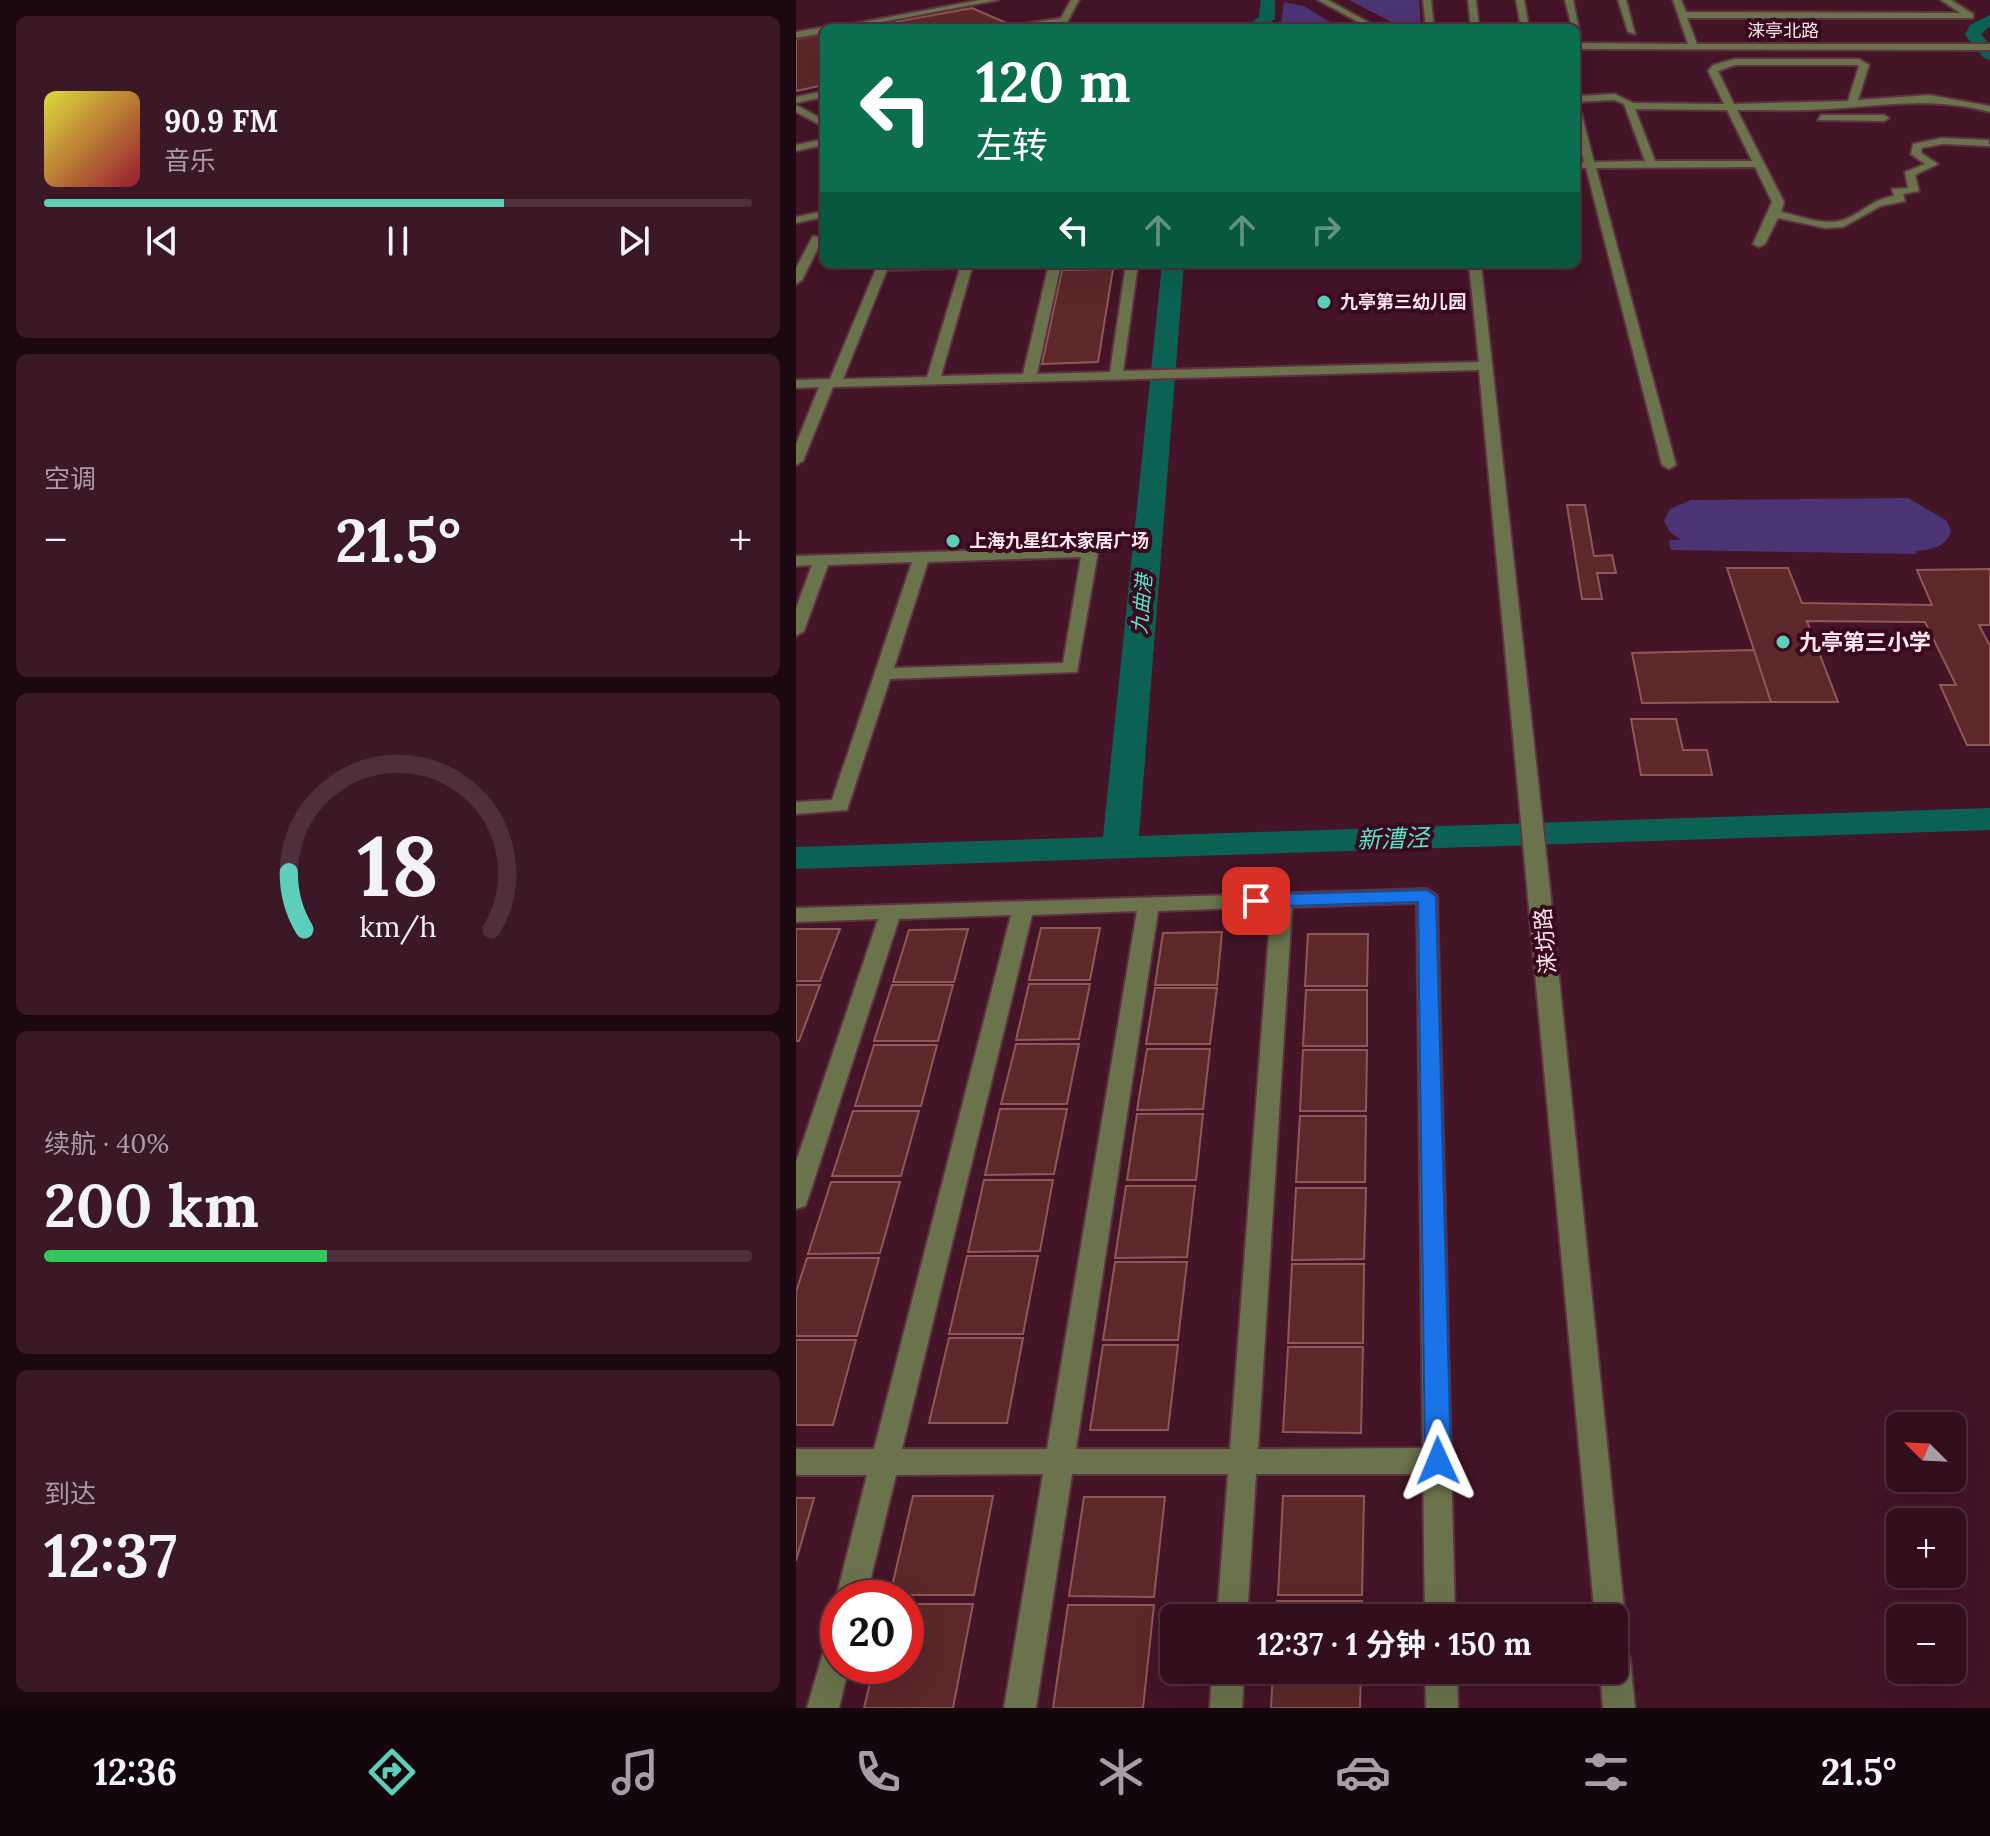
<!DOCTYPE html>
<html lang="zh">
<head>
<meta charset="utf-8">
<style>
  body { margin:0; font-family:Lora,"Noto Sans SC",serif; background:#3b1826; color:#f1f3f6; height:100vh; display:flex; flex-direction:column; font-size:30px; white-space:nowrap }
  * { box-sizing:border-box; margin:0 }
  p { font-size:26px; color:#a99ca4 }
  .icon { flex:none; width:44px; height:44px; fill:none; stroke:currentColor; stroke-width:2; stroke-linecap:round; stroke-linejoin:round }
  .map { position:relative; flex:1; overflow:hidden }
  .details { display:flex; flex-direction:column; gap:16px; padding:16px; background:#1c0810; width:796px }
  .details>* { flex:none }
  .guide { position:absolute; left:24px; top:24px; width:760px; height:244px; border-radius:12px; box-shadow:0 8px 32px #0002,0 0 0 2px #4e2f3b; background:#0b6e4f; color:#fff; overflow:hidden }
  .needle { width:52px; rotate:294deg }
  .buttons { position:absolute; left:1090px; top:1412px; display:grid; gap:16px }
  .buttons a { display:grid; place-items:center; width:80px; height:80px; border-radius:12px; background:#330f1d; box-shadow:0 8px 32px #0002,0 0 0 2px #4e2f3b; font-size:40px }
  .speed { position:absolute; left:24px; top:1580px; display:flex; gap:16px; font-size:40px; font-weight:700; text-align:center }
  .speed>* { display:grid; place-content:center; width:104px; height:104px; border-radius:50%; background:#330f1d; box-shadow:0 8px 32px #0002,0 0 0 2px #4e2f3b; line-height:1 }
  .speed .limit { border:12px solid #d22; background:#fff; color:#111 }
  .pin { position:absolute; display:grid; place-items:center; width:68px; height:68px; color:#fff; margin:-34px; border-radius:16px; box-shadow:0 4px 12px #0006 }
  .me { position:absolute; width:88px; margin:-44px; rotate:359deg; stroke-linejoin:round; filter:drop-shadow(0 0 6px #0008) }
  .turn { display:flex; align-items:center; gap:28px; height:168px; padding:0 24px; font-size:36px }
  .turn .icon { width:104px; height:104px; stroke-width:2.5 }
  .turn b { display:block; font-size:56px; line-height:68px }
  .lanes { display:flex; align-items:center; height:76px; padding:0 24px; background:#0003; justify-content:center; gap:40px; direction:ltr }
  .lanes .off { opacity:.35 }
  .big { font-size:60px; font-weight:700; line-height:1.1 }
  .details .card { flex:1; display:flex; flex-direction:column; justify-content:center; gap:12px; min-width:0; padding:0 28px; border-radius:12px; background:#3b1826 }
  .details .dial { align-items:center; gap:0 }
  .dial svg { height:208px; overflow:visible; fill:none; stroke:#4e2f3b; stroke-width:7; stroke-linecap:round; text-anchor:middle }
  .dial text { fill:#f1f3f6; stroke:none }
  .song { display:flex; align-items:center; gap:24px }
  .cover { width:96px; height:96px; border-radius:12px; background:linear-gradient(135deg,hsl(60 70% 55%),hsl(350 70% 35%)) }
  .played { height:8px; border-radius:4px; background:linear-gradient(90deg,#5dceb9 65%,#4e2f3b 65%) }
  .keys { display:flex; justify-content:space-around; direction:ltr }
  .heat { display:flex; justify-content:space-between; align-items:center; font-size:44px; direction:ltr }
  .charge { height:12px; border-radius:6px; background:linear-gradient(90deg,#34c759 40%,#4e2f3b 0) }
  .trip { position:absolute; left:364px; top:1604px; width:468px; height:80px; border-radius:12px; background:#330f1d; box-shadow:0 8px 32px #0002,0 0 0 2px #4e2f3b; font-weight:700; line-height:80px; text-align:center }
  .dock { display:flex; height:128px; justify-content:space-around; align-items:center; background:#14060c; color:#a99ca4 }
  .dock .icon { width:56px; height:56px }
  .dock .on { color:#5dceb9 }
  .dock b { font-size:36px; color:#f1f3f6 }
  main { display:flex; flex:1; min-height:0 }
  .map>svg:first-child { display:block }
</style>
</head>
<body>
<main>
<section class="details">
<div class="card">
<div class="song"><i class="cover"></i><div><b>90.9 FM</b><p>音乐</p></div></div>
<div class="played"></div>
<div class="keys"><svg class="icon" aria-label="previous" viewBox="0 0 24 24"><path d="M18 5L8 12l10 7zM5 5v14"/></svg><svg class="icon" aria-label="pause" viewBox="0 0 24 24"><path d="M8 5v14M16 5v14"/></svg><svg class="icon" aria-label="next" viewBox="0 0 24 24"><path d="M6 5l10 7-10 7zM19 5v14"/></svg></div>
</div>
<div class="card"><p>空调</p>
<div class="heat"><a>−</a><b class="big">21.5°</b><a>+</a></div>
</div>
<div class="card dial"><svg viewBox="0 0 100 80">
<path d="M14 69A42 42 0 1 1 86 69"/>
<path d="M14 69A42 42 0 0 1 8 47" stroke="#5dceb9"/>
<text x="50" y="56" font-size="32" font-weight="700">18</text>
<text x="50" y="72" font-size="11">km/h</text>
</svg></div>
<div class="card"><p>续航 · 40%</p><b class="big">200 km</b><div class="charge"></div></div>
<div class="card"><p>到达</p><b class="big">12:37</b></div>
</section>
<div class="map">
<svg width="1194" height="1708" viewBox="0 0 1194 1708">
  <rect width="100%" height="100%" fill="#441427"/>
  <!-- green -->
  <path fill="#4c3474" d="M553 0H623L625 28H607Z
    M488 2 508 6 544 28H476L485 23Z
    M1112 498 1151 521 1155 531C1151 547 1134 550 1119 551L1120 554 875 550 873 540H885L874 532 868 521 874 509 895 500Z"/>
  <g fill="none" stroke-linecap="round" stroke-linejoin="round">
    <!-- canal -->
    <path fill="#0b6154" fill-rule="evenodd" d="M465 0H479V19L466 28H447L463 17Z
      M1194 15V26L1185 34 1194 45V60L1188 58 1169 35 1174 25Z
      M366 264H388L343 836 1194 808V830L0 869V847L307 837Z"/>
  </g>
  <!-- building -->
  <path fill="#5c282a" stroke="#915758" stroke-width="2" d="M176 8 222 28H65Z
    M28 34V85L0 91V39Z
    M317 269 302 362 246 364 266 270Z
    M771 505H789L798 556 816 555 820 573H801L806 599H786Z
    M931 568H992L1006 603 1136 605 1121 570 1194 569V625H1183L1194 646V745H1171L1144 685H1160L1129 622 1011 621 1042 702H975Z
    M958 650 975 702 846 703 836 653Z
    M835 719H880L887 750H911L916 775H845Z
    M245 928H304L294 980H233Z
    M0 929H44L24 981H0Z
    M172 929 158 982H97L113 930Z
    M426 932 421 985H359L367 933Z
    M512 934H572L571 986H509Z
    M233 984H294L283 1039 220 1040Z
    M0 985H24L3 1041H0Z
    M96 985H157L142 1041H78Z
    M359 988H421L414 1044H350Z
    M510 990H571V1046H507Z
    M220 1044H283L271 1104H205Z
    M78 1045H141L125 1106H59Z
    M351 1049H414L407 1109 341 1110Z
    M507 1050H571L570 1111H504Z
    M204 1109H271L258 1174 189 1175Z
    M57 1111H123L105 1176H36Z
    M341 1114H407L400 1180H331Z
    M504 1116H570L569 1182H500Z
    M188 1180H257L244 1251 172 1252Z
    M35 1182H104L84 1253 12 1254Z
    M330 1186H399L391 1257 319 1258Z
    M500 1188H570L568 1259 496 1260Z
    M171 1256H242L227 1334H153Z
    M11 1258H83L61 1336H0V1292Z
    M319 1262H391L382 1340H307Z
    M496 1264H568L567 1343H492Z
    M153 1338H227L211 1423H133Z
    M0 1340H60L37 1425H0Z
    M307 1345H382L372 1430H294Z
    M492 1347H567L565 1433 487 1432Z
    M117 1496H197L178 1595H94Z
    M487 1496H568L566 1595H482Z
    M288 1497H369L358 1597 273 1596Z
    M0 1498H18L0 1561Z
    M481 1601H566V1618H480Z
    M110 1604H177L157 1708H68L78 1666H110Z
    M272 1605H358L347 1708H257Z
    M477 1670H565L564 1708H475Z"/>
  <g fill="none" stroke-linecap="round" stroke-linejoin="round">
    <defs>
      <path id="minor" d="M184 0H202L54 28H35Z
        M275 0H283L268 28H260L262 23 224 28 215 26 265 18Z
        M522 0H532L583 28H573Z
        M627 0H635L638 28H630Z
        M672 0H680L683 28H675Z
        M720 0H728L733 28H725Z
        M769 0H777L784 34H780V28H776Z
        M822 0H830L839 34 832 32Z
        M877 0H885L890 12 1164 13 1145 0H1155L1177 14V18H891L901 44H1194V50L780 49V43L892 44Z
        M28 27V33L0 38V32Z
        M939 59H1063L1073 65 1062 100 1133 95 1194 106V112C1139 97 1090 105 1034 109 1003 111 972 110 941 110L988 202 985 212C1004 216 1028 226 1047 220 1067 213 1074 200 1098 196L1096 189 1112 188 1109 172 1129 164 1115 154 1117 144 1146 138 1192 140 1194 146 1146 144 1126 148 1125 153 1142 164 1119 175 1123 191 1107 194 1109 201 1085 206 1047 227 1029 228 982 218 969 244 963 247 957 244 976 202 959 167 800 168 880 465 873 469 866 465 790 168 780 167V163L788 162 780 131V109L785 112 798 162 849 161 828 104 818 100 780 102V96L819 94 837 103 928 104 912 71 917 65ZM939 65H1061L1063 66 1052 101 938 104 922 71ZM839 109 931 110 956 161H859Z
        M28 91V97L0 103V97Z
        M0 105 28 120V127L0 112Z
        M1025 115H1088L1093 118 1088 121 1022 120Z
        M28 139V145L0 151V145Z
        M28 211V217L0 223V217Z
        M17 236 27 238 6 280 0 284V268Z
        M82 264H201L195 268H176L145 376 227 374 253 264H265L241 374 314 372 330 264H342L327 371 683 362 673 264H685L753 880 829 1618 825 1628 818 1631V1618H799L683 370 37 387 7 461 0 465V444L23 387 0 388V380L34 379ZM164 268 131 377 47 379 91 270Z
        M294 547 302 552 281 672 94 679 51 810 0 814V802L36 800 116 562 32 565 8 631 0 636V608L16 565 0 566V556ZM285 557 267 663 98 668 132 562Z
        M631 889 641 896 659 1618H629L627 1474H460L451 1618H421L432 1474H276L240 1708H208L247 1474 100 1475 70 1598H42V1603L40 1598 71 1475H0V1449H78L215 915 103 919 12 1199 9 1206 0 1209V1162L82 919 0 922V908ZM621 903 627 1448 462 1449 496 907ZM475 907 434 1449H280L362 911ZM341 911 251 1449H106L236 915Z
        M42 1635V1666H53L43 1708H11L31 1639Z
        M818 1643 829 1647 834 1658 839 1708H807L804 1670H818Z
        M416 1670H448L446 1708H414Z
        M629 1670H661L662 1708H630Z"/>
    </defs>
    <!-- minor casing -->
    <use href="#minor" stroke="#5e3243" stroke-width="4"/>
    <!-- minor -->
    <use href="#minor" fill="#6a734c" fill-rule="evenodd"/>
  </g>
  <!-- route -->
  <path fill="#1a73e8" stroke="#114b97" stroke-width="2" d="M631 890 640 896 655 1461 651 1469 642 1473 632 1469 629 1461 622 902 460 907 450 901 460 895Z"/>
  <!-- markers -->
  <g fill="#5dceb9" stroke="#39091e" stroke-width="3">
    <circle cx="528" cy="302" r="8"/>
    <circle cx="157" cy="541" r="8"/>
    <circle cx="987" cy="642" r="8"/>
  </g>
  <g text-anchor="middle" stroke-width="8" stroke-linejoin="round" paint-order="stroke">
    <!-- far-street labels -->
    <g font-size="18" fill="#fbe7ed" stroke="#39091e">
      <text x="987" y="37">涞亭北路</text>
    </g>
    <!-- far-poi labels -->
    <g font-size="18" font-weight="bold" fill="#fbe7ed" stroke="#39091e" text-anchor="start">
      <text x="544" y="308">九亭第三幼儿园</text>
      <text x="173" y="547">上海九星红木家居广场</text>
    </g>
    <!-- far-water labels -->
    <g font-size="20" font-style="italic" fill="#56e4cb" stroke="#39091e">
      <text transform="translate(346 604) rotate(-85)" y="7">九曲港</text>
    </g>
    <!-- poi labels -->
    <g font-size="22" font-weight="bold" fill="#fbe7ed" stroke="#39091e" text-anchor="start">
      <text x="1003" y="650">九亭第三小学</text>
    </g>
    <!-- street labels -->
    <g font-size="22" fill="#fbe7ed" stroke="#39091e">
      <text transform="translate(749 941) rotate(-95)" y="8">涞坊路</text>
    </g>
    <!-- water labels -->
    <g font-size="24" font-style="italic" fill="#56e4cb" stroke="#39091e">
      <text transform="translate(597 839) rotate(-2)" y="8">新漕泾</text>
    </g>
  </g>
</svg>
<div class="buttons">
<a><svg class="needle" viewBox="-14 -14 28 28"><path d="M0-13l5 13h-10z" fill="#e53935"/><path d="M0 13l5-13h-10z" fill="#a99ca4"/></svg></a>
<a>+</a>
<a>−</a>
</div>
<div class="speed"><div class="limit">20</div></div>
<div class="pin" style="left:460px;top:901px;background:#d93025"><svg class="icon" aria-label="arrive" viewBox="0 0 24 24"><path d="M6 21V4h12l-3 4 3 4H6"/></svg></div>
<svg class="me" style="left:642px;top:1461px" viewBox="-20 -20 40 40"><path d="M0-17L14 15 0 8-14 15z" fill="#1a73e8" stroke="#fff" stroke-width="4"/></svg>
<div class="trip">12:37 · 1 分钟 · 150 m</div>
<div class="guide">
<div class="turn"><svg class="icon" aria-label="left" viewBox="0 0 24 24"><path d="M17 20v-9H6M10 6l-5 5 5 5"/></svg><div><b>120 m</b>左转</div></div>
<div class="lanes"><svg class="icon" aria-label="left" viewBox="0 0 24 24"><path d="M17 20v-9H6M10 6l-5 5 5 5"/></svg><svg class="icon off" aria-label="ahead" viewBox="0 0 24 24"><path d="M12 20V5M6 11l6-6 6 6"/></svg><svg class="icon off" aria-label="ahead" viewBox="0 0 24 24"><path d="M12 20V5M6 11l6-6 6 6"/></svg><svg class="icon off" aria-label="right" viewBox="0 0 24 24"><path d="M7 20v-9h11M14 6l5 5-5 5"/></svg></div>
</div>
</div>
</main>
<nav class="dock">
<b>12:36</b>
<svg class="icon on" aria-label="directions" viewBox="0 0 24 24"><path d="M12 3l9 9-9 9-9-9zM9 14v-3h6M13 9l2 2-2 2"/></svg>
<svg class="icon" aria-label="music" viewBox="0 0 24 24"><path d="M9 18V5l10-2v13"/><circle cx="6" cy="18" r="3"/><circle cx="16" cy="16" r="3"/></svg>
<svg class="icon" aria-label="phone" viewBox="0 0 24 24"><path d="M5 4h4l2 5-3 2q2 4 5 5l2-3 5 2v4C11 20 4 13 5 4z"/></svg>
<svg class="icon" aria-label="climate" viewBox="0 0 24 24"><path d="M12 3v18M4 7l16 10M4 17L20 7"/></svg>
<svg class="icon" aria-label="car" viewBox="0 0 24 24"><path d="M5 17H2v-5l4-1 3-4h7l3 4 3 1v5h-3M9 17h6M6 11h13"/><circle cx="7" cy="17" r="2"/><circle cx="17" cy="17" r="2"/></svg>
<svg class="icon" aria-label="filters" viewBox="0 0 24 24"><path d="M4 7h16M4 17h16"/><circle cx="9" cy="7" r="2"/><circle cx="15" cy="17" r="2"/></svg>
<b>21.5°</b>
</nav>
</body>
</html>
